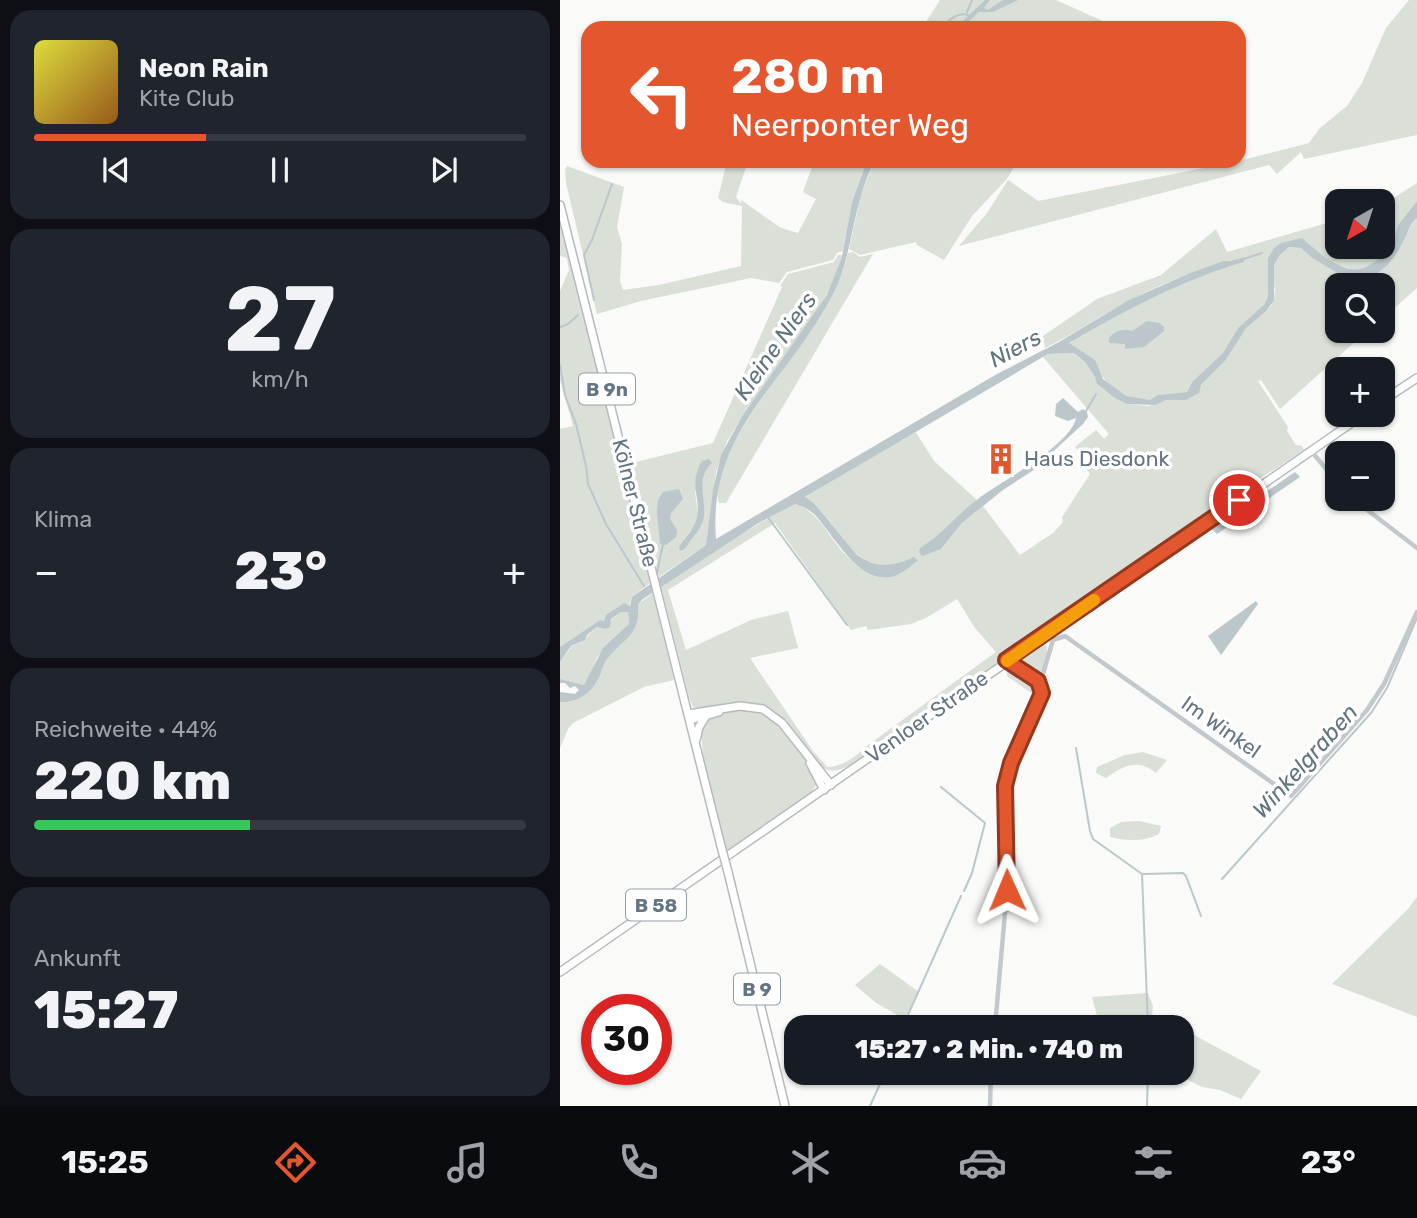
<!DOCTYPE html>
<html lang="de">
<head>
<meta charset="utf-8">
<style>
  body { margin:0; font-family:Rubik,sans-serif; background:#20242c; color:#f1f3f6; height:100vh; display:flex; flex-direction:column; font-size:26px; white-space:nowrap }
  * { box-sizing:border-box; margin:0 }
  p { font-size:23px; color:#9ea1a6 }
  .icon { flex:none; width:38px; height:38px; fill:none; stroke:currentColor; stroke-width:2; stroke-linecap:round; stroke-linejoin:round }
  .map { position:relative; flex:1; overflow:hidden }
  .drawer { display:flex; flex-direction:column; gap:10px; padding:10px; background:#0d0f14; width:560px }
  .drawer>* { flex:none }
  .banner { position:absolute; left:21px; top:21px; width:665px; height:147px; border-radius:21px; box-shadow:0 2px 5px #0004; background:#e4572e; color:#fff; overflow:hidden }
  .needle { width:46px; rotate:219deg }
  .buttons { position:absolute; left:765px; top:189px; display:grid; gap:14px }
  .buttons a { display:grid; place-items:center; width:70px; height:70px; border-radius:14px; background:#171b24; box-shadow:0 2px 5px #0004; font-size:35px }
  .speed { position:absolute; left:21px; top:994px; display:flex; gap:14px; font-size:35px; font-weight:700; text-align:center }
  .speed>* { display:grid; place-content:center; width:91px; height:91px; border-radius:50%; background:#171b24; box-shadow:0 2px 5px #0004; line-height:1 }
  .speed .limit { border:10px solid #d22; background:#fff; color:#111 }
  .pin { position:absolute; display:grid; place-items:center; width:60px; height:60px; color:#fff; margin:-30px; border:4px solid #fff; border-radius:50%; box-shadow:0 2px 7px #0007 }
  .me { position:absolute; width:77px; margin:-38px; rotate:359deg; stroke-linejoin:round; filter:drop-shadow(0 0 5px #0008) }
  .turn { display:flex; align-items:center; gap:24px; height:147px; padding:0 35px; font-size:32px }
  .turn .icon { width:91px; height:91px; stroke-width:2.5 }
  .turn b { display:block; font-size:49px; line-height:60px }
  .big { font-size:52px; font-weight:800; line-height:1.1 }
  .drawer .card { flex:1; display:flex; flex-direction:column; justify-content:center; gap:10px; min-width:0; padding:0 24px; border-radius:21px; background:#20242c }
  .drawer .dial { align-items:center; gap:0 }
  .dial b { font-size:91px; line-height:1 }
  .song { display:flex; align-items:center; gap:21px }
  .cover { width:84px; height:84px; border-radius:10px; background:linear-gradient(135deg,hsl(60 70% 55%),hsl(30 70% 35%)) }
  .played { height:7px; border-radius:4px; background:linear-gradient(90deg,#e4572e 35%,#363941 35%) }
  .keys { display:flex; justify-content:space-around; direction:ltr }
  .heat { display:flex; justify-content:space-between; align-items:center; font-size:38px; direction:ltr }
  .charge { height:10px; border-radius:5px; background:linear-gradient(90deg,#34c759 44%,#363941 0) }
  .trip { position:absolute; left:224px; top:1015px; width:410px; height:70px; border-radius:21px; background:#171b24; box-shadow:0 2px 5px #0004; font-weight:800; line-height:70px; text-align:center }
  .tab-bar { display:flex; height:112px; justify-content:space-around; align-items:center; background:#090b0e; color:#9ea1a6 }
  .tab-bar .icon { width:49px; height:49px }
  .tab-bar .selected { color:#e4572e }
  .tab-bar b { font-size:32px; color:#f1f3f6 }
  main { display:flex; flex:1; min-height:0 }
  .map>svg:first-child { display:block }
</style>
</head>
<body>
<main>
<section class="drawer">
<div class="card">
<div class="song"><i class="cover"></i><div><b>Neon Rain</b><p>Kite Club</p></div></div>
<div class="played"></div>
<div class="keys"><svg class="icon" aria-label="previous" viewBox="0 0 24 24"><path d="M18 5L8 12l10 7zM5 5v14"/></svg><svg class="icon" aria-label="pause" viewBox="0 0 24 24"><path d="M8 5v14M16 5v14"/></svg><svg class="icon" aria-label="next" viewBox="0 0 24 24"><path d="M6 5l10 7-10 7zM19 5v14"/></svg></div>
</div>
<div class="card dial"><b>27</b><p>km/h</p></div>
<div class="card"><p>Klima</p>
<div class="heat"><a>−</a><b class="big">23°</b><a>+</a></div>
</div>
<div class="card"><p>Reichweite · 44%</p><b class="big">220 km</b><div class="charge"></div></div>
<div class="card"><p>Ankunft</p><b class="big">15:27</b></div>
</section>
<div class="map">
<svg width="857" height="1106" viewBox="0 0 857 1106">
  <rect width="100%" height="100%" fill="#fafaf8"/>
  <!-- green -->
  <path fill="#dadfd7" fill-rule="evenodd" d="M380 0H425L395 28H362Z
    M430 0H496L545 22 541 28H402Z
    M849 0H857V135L744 159 741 152 717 174 709 165 399 246 427 213 448 180 478 201 679 161 749 143 759 129 787 106 802 83 826 28Z
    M167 161H188L176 197 181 204V200L221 228 238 233 256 199 243 192 253 164 242 161H307L292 202 283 251 277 253 273 260 227 272 219 283 191 278 81 301 37 314 6 183 5 169 7 166 64 187 57 227 62 244 60 281 63 290 99 285 181 266 182 206 163 202 158 198Z
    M314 161H458L446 180 412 216 384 260 357 245 356 242 300 255 289 249 301 195Z
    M857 183V201L838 225 830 252 806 269 796 270 779 266 764 258 747 243H721L714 248 708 258V295L706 304 678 328 663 353 632 382 627 392 599 395 590 400C583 399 574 400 567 397 542 386 537 359 508 345L509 343C567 309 618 282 684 262V257L670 261H663C630 273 597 285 567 302 539 316 513 335 485 348L483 336 537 299 601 275 656 229 667 252 777 220V247H822L823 216 835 209 823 210V205Z
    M0 218 66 474 90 583 72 597 69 606 67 604 44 621 40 620 0 647V429L13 426 0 380V291L9 270 7 258 0 256Z
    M857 218V288L823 318 822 285H777V331H807L720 409 701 380 698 381 728 427 727 431 736 445 742 446 744 450 681 491 635 530 483 634 488 653 478 681 482 693 480 699 447 676 446 660 300 760C286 767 273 777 258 765 234 735 216 696 170 704 158 706 145 711 133 707L129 697 101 587C145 557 188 528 235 504 262 513 269 541 289 558 298 566 312 572 323 578L358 562C333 565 318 570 296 554L254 503 244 498 355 431 374 461 417 500 373 540 360 548 381 549 402 523 423 506 460 555 493 533 503 522 502 517 530 474 519 459 524 457 515 447 536 430 544 439 549 434 483 357 488 354 514 353 525 362 544 390 567 404 589 406 606 400 623 399 641 385 665 361 685 328 711 306 714 301 715 289 713 282 714 265 720 255 729 247 741 248 752 258 775 271 802 280C822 275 835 259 843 242 849 232 848 226 857 218ZM215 523 291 630 306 626 308 630 351 624 366 618 397 599 415 628 436 652 304 748C295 758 281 767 267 767L253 751 190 658 238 648 228 611 191 620 126 650 108 590Z
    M293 252 300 257 313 254 166 503H159C145 458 235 358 260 318 271 299 283 274 288 253Z
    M278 255H283L282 257 276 277 258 311 181 418 167 441 156 472 146 545 99 577 68 464 153 443 222 287 220 286 228 274 274 262ZM149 459 144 471 141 489 144 516 141 526 126 547 119 546 135 525 138 514 135 492Z
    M93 593 114 680 84 687 13 723 8 729 0 748V702C20 703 34 691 41 673 43 667 44 663 48 658 64 638 81 634 78 604Z
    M61 612H68L69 624 37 657 31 673 24 685 0 679V662L12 646 21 642 37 627H42Z
    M186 709C221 714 245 753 257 784L249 795 167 851C161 829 132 738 145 722 152 712 174 710 186 709Z
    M583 752 607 760 596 773C578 758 563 766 546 778L536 773 537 767 565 755Z
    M579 821 601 826 599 834C583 842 568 841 550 837V828L561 822Z
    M857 897V1017L772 984 848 909Z
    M320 964 359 992 346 1020 316 1003 295 985Z
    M588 993 593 1006 591 1027H540L532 997Z
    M621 1028 701 1071 681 1099 660 1090 642 1087 614 1073H621Z"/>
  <!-- water -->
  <path fill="#bbc7cb" d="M425 0H430L424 8 428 10 443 0H458L433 12H419L402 28H395Z
    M307 161H314C309 173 304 184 301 196 291 229 289 263 273 294 229 382 147 429 156 539L437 374 499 342 569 300 630 273 663 261H670L684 257V262C618 282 568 309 509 343L535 360 543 379 566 396 590 400 598 395 627 392 632 382 663 353 678 328 705 304 708 296V258L714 248 721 243 742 238C760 254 789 281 811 264 818 260 824 257 826 250L830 251 838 225 857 201V218C848 225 849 232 843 242 835 259 822 275 802 280L798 277 781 275 752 258 741 248 729 247 720 255 714 265V301L705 312 686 328 665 361 641 385 639 393 626 400H606L595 405 567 404 555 398 537 384 535 377 525 362 514 353 488 354 245 497 254 503 296 554C316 569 332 567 354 557L358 561C350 566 343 573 334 576 300 587 273 534 255 515 249 509 243 507 235 504L197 524 83 599 78 604C81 635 64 638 48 658 44 663 43 667 41 673 34 691 20 703 0 702V692L15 694 19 690 15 686 10 688 5 683H0V679L24 685 43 648 69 624 68 612H61L51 619 50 627 46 629 37 627 27 635 25 640 11 646 0 662V647L40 620 44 621 46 615 64 603 70 606 72 597 146 545 153 490 161 455 181 418 267 295 282 257 292 202Z
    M587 321 599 323 604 327V331L584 347 565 349V344L549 343V338C555 331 564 328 572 331Z
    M503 398 518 412 523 409 527 412 528 417 523 424 472 471 443 490 402 523 381 549 362 556 359 552 360 548C382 535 397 514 418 499 440 482 511 445 516 418L508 421 495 416 496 404Z
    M149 459 152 463C135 478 146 497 144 516 143 525 137 533 131 540 127 546 126 549 120 551L119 546C125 538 135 528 137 517 141 496 128 485 142 461Z
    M735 472 740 477 657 534 652 529Z
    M119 489 123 499 111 513 110 519 117 530 116 537 106 545 100 544 97 512 98 500 103 492Z
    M696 601 698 604 661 655 648 636Z"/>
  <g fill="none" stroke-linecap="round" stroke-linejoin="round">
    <!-- stream -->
    <path stroke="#bbc7cb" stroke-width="2" d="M407 12 412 0
      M381 28C389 20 399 10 411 16
      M684 259 702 253
      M34 300 24 255 32 240 52 184
      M0 327 8 324 18 315
      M0 365 5 395 16 424 26 466 28 484 46 524 84 586
      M526 411 536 394
      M207 516 287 625
      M96 577 103 544
      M516 748 530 831 533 839 582 874 588 1027
      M381 787 425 823 412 873 404 891
      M583 874 623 873 626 876 641 916
      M662 879 811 713 827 688 857 618
      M344 1024 401 896
      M310 1106 325 1073
      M587 1106 588 1073"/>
    <defs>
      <path id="primary" d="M0 205 161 846
        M822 401 857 378
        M128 714 180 706 203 709 222 723 271 785
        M130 720 159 712
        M136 740 139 727 146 716
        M250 763 264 790
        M168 872 225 1106
        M0 972 803 415"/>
    </defs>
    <!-- primary casing -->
    <use href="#primary" stroke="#b5babe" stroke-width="10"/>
    <!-- street -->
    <path stroke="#c3c8cc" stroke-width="4.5" d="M752 452 777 482
      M793 499 857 548
      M478 681 482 677 493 640 505 636 731 796 807 710 824 684 857 612
      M435 1027 447 890 445 786 451 763 482 693 478 681 447 661
      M430 1106 431 1073"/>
    <!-- primary -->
    <use href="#primary" stroke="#fff" stroke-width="7"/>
    <defs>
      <path id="primary-bridge" d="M161 846 168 872"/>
    </defs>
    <!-- primary-bridge casing -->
    <use href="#primary-bridge" stroke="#b5babe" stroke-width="10" stroke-linecap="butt"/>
    <!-- primary-bridge -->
    <use href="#primary-bridge" stroke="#fff" stroke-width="7"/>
  </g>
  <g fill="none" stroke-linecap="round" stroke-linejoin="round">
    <defs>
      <path id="route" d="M447 890 445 786 451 763 482 693 478 681 446 660 679 500"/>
    </defs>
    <!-- route casing -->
    <use href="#route" stroke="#94391e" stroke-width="18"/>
    <!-- route -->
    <use href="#route" stroke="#e4572e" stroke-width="12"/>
    <!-- slow -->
    <path stroke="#f59e0b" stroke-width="12" d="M447 661 534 600"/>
  </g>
  <!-- icons -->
  <defs>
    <symbol id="building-bare" viewBox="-9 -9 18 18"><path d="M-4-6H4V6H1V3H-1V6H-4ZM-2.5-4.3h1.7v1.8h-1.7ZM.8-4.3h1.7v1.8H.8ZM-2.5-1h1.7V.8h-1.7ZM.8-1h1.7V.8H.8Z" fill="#e4572e" stroke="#fff" stroke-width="2.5" paint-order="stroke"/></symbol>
  </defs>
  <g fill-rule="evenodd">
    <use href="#building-bare" x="419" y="437" width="44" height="44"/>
  </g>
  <g text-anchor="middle" stroke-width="7" stroke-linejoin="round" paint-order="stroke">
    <!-- shield labels -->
    <g fill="#fff" stroke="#939fa8" stroke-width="2">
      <rect x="19" y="373.5" width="56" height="31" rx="5"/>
      <rect x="66" y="889.5" width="60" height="31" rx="5"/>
      <rect x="174" y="973.5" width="46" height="31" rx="5"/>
    </g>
    <g font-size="19" font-weight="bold" fill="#657683">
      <text x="47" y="396">B 9n</text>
      <text x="96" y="912">B 58</text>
      <text x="197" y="996">B 9</text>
    </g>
    <!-- poi labels -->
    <g font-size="21" fill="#657683" stroke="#fff" text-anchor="start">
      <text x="464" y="466">Haus Diesdonk</text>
    </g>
    <!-- street labels -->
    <g font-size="21" fill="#657683" stroke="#fff">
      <text transform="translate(75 503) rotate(76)" y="7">Kölner Straße</text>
      <text transform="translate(367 717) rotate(-35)" y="7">Venloer Straße</text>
      <text transform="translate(661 727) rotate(35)" y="7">Im Winkel</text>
    </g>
    <!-- water labels -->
    <g font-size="23" font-style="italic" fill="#60757c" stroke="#fff">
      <text transform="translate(215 346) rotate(-55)" y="8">Kleine Niers</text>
      <text transform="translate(455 348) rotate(-28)" y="8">Niers</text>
      <text transform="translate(745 761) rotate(-48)" y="8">Winkelgraben</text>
    </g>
  </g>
</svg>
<div class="buttons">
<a><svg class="needle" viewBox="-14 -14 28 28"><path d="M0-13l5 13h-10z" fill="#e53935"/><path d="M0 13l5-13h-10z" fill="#9ea1a6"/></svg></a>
<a><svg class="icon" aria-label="search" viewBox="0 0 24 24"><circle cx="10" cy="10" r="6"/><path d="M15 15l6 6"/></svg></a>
<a>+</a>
<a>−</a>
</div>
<div class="speed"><div class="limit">30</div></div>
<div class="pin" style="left:679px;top:500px;background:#d93025"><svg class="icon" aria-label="arrive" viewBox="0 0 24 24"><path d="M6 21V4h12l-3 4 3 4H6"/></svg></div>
<svg class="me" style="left:447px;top:890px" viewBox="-20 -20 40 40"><path d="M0-17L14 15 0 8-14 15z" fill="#e4572e" stroke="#fff" stroke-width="4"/></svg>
<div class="trip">15:27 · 2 Min. · 740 m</div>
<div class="banner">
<div class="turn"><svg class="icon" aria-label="left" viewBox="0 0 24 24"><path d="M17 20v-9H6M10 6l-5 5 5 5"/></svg><div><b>280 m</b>Neerponter Weg</div></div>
</div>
</div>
</main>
<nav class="tab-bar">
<b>15:25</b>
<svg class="icon selected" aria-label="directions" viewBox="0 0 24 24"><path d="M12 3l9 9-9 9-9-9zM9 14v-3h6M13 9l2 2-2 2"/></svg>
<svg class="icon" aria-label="music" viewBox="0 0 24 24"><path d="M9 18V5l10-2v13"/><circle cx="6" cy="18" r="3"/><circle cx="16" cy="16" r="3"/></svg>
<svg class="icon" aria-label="phone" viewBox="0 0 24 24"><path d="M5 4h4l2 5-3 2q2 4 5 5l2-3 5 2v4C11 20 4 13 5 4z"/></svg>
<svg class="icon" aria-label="climate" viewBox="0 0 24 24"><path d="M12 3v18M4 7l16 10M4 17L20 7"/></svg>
<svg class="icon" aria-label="car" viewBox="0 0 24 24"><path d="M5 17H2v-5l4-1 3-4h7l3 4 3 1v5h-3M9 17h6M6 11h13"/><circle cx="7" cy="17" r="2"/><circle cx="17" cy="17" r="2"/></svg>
<svg class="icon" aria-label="filters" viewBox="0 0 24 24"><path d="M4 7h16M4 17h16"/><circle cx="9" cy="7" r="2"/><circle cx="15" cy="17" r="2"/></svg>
<b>23°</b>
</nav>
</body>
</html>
